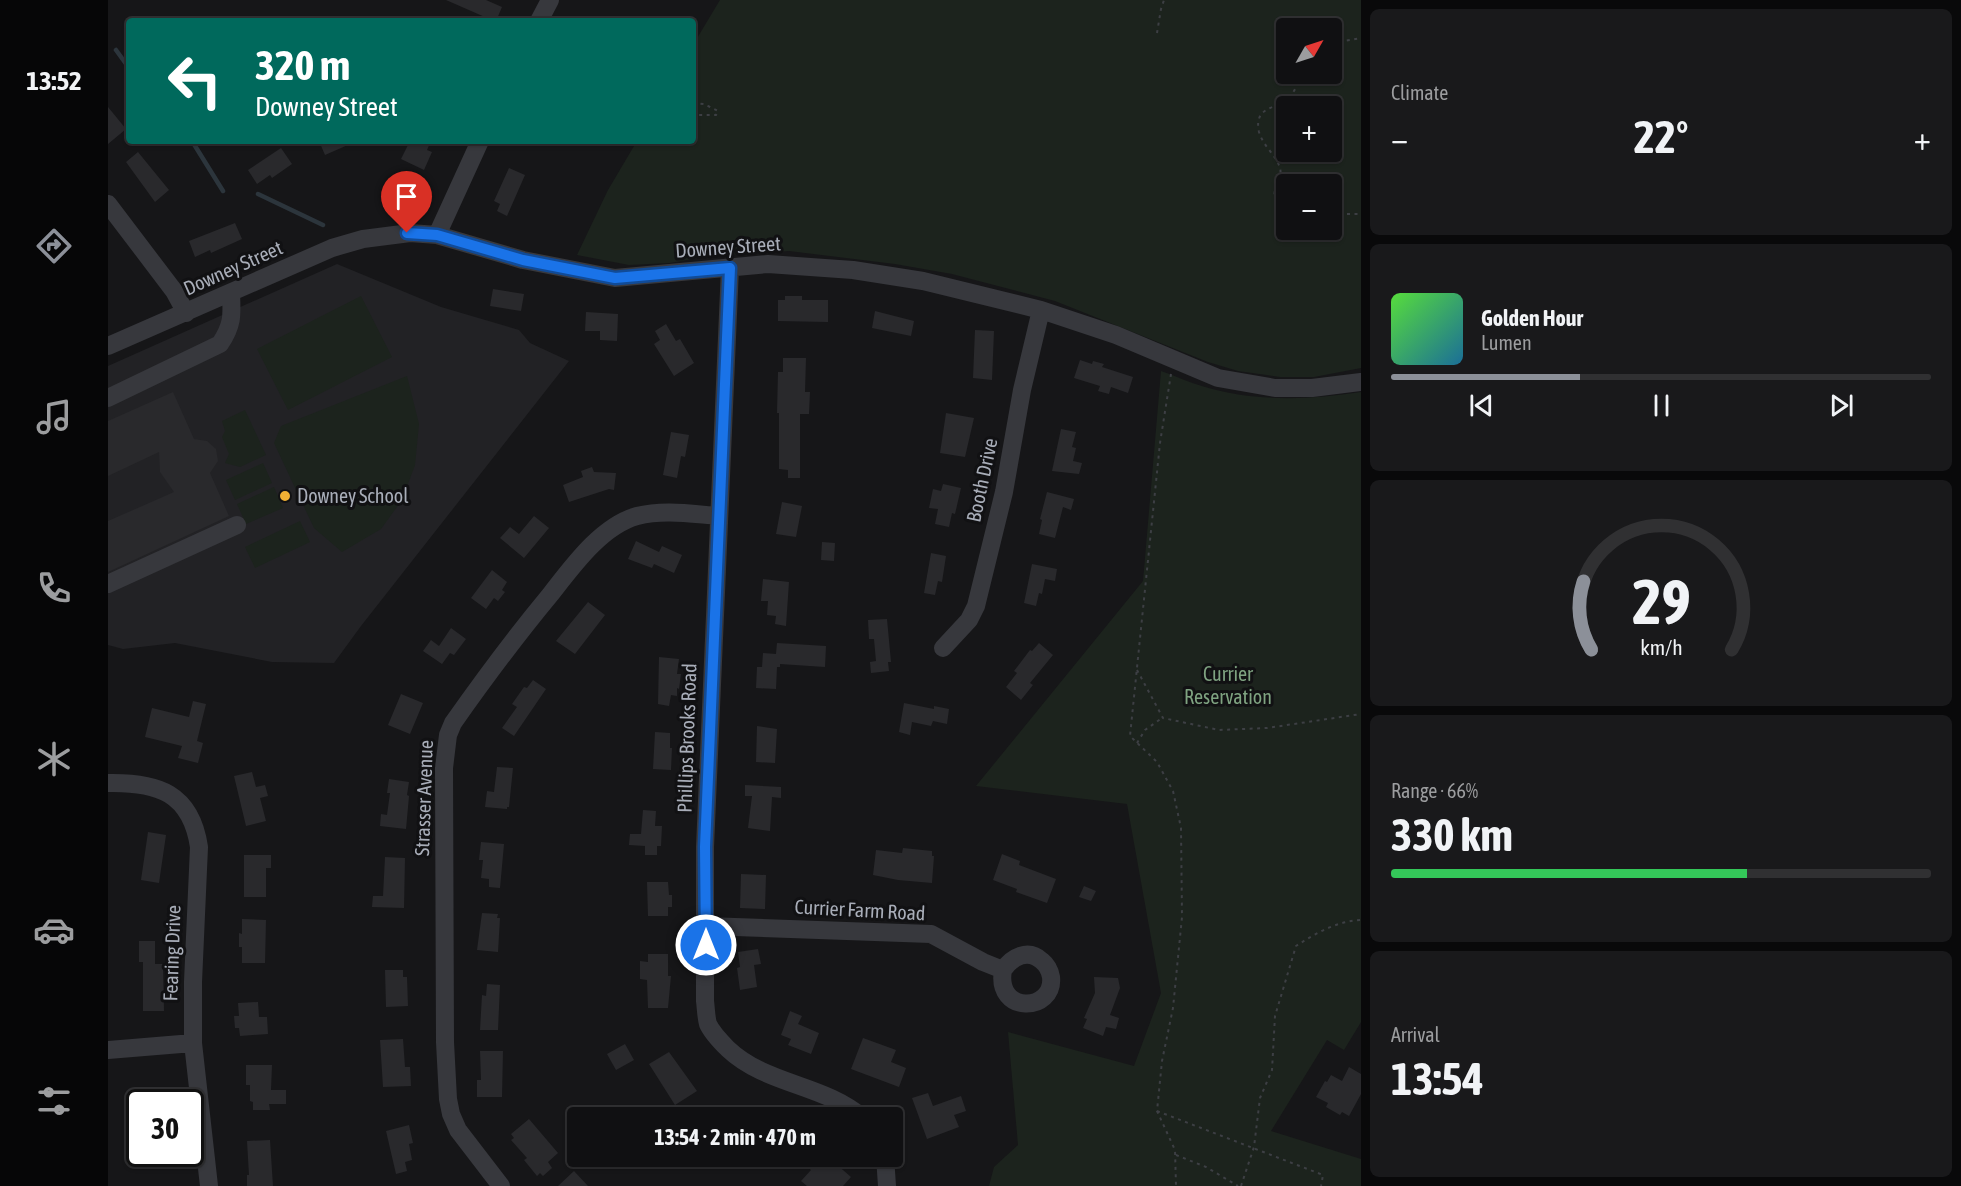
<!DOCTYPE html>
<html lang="en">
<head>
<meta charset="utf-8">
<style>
  body { margin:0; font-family:"Asap Condensed",sans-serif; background:#19191b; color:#f1f3f6; height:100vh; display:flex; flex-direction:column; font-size:22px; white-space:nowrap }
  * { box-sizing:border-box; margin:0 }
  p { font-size:20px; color:#9c9d9f }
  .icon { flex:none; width:33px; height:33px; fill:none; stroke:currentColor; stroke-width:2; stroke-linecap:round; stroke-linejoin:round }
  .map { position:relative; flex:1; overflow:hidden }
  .drawer { display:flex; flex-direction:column; gap:9px; padding:9px; background:#09090a; width:600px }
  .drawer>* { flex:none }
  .top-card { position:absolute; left:18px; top:18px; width:570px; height:126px; border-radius:6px; box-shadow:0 2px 4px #0004,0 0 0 2px #303032; background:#00695c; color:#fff; overflow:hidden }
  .needle { width:39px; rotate:51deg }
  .fabs { position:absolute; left:1168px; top:18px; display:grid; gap:12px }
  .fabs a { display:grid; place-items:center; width:66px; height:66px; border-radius:6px; background:#101012; box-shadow:0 2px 4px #0004,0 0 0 2px #303032; font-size:30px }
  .speed { position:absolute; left:18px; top:1089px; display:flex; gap:12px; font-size:30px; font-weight:700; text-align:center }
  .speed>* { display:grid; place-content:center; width:78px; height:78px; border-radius:50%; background:#101012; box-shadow:0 2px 4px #0004,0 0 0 2px #303032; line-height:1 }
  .speed .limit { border:3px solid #111; border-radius:9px; background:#fff; color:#111 }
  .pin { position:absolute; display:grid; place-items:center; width:51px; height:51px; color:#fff; margin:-62px -26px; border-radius:50% 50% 50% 0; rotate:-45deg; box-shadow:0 0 6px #0007 }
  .pin .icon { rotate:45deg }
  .me { position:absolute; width:66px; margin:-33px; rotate:0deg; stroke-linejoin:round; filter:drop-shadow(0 0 4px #0008) }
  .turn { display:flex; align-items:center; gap:21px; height:126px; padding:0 30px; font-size:27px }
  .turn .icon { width:78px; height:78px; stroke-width:2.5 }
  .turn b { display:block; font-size:42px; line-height:51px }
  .big { font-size:45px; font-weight:700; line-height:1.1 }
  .drawer .widget { flex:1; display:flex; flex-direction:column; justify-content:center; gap:9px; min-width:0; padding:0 21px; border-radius:9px; background:#19191b }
  .drawer .dial { align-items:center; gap:0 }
  .dial svg { height:156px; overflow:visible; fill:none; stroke:#303032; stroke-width:7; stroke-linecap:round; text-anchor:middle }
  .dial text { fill:#f1f3f6; stroke:none }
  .song { display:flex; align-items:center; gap:18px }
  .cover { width:72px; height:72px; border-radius:9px; background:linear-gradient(135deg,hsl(110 70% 55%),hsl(200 70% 35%)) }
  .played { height:6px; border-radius:3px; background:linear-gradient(90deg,#8c9099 35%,#303032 35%) }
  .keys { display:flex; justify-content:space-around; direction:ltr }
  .heat { display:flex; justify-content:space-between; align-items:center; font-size:33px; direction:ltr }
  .charge { height:9px; border-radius:4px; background:linear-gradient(90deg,#34c759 66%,#303032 0) }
  .trip { position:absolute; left:459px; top:1107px; width:336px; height:60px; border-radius:6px; background:#101012; box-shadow:0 2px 4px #0004,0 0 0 2px #303032; font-weight:700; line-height:60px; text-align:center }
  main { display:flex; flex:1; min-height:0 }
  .tabs { display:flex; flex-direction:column; width:108px; justify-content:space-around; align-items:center; background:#060607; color:#9c9d9f }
  .tabs .icon { width:42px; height:42px }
  .tabs .selected { color:#8c9099 }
  .tabs b { font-size:27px; color:#f1f3f6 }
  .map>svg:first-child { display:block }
</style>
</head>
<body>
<main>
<nav class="tabs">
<b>13:52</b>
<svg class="icon selected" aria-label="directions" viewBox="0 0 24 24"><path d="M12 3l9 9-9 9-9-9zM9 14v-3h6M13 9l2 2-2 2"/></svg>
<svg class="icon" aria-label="music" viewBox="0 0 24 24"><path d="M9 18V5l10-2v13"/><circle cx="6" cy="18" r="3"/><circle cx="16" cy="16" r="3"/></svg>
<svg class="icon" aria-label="phone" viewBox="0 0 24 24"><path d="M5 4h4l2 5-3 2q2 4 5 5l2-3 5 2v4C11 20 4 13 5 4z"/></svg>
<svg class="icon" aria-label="climate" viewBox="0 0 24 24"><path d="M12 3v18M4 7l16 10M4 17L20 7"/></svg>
<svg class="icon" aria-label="car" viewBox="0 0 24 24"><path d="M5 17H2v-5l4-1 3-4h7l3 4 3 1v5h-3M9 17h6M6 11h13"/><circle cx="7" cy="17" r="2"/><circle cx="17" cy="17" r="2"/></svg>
<svg class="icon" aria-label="filters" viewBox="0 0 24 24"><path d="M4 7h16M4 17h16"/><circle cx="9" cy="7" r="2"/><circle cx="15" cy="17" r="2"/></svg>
</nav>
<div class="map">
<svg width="1253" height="1186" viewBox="0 0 1253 1186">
  <rect width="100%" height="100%" fill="#161618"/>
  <!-- built -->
  <path fill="#222225" d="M229 264 333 307 411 330 422 343 461 361 253 626 226 663 164 662 67 643 15 649 0 645V366Z"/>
  <!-- green -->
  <path fill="#1c231d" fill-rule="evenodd" d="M612 0H1253V368L1206 377H1172L1130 371 1100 362 947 301 844 274 787 264 681 251 601 256 562 263 521 265 469 255 500 190 529 141H585V45ZM1179 28H1224V74H1179ZM1179 106H1224V152H1179ZM1179 184H1224V230H1179Z
    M253 296 284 357 180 410 149 349Z
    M1053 371C1068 376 1082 383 1097 387 1148 402 1201 400 1253 392V1022L1236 1050 1219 1040 1163 1131 1253 1159V1186H881L886 1167 910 1145 900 1032 1026 1066 1053 993 1019 804 868 786 1035 581Z
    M299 376 311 424 307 465 294 500 273 529 234 552 206 528 166 443 173 426Z
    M137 410 158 455 132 467 117 463 121 454 114 437 117 431 114 421Z
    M155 463 164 483 127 500 118 480Z
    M166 487 175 508 138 524 129 504Z
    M192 521 202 542 147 568 137 547Z"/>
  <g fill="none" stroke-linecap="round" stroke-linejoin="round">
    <!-- stream -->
    <path stroke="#2c353c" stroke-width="4.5" d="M8 50 21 68
      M84 141 115 191
      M150 194 215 225"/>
  </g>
  <!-- building -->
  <path fill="#29292c" d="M338 0H378L394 7 388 21H386Z
    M0 107 18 129 0 144Z
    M211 141H249L217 155Z
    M302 141H323L319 150 324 152 316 170 293 159Z
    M173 148 184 164 164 178 162 175 149 184 140 170Z
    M30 152 61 190 47 202 18 162Z
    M401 168 417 175 399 216 389 211 392 204 386 201Z
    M127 223 134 239 103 253 102 250 87 257 81 241Z
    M385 289 416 294 413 311 382 306Z
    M677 296H694V300H720V322L670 321V300H677Z
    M767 311 806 321 803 336 764 328Z
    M478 312 510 314 509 341 492 340V331H477Z
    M558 324 568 341 572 339 586 363 566 376 546 344 552 340 547 331Z
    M867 330 886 331 884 380 865 378Z
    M675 358H698L697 392H702L701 414H692V478H680V470L671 469V413H669L670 372H675Z
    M972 360 984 364 985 361 996 364 994 367 1025 377 1020 393 1003 387 1001 394 990 391 992 386 966 378Z
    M65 392 86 439 99 441 108 449 110 461 102 473 121 516 0 572V521L66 492 52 472 51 452 0 476V421Z
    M838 413 866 418 857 457 832 453Z
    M953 429 968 432 964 447 968 448 965 461 974 463 971 474 944 471Z
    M563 432 581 435 577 457 573 456 569 478 555 475Z
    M484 467 486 472 508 473 506 490 501 489 461 502 455 485 475 477 473 471Z
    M835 484 853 488 847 514 844 513 841 527 827 524 830 509 821 508 825 489 833 491Z
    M939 492 966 499 963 510 955 507 947 538 931 534 934 520 932 519Z
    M674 502 694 506 688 537 668 534Z
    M426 516 441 528 416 558 392 538 402 527 411 534Z
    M528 541 551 552 554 546 574 555 566 573 546 564 544 568 520 559Z
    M714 542 727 543 726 561 713 560Z
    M823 553 838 556 834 582 830 581 827 595 816 593Z
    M924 564 949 569 947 581 937 579 934 594 931 593 928 606 916 603Z
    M384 570 399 582 394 590 397 592 390 601 386 598 378 609 363 598Z
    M655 579 681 582 678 626 667 624 668 616 659 615 660 601H653Z
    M480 602 497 615 467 654 448 641Z
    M779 619 783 662H780L781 671 763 673 762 662 768 661 766 639H761L760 620Z
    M343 628 358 639 346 655 342 653 334 664 315 651 323 640 331 646Z
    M669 643 718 646 717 667 672 664V667H669L668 689 648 688 649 667H654L655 653 668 654Z
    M931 643 945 655 922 683 925 685 913 700 898 687 909 673 906 671 922 650 924 651Z
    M551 657 571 659 569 674H573L571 689 569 688V696L563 695 561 706 550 704Z
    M425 680 438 689 406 736 394 728 409 707 404 704 416 687 419 688Z
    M293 694 315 703 302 734 280 725Z
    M85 701 98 704 89 741 95 743 90 763 70 758 74 746 37 737 44 708 81 717Z
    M796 703 826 709V706L841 709 839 724 825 721 823 726 804 722 802 735 791 732Z
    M649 726 669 729 667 763 648 762Z
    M547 732 562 733V748H564L563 770 545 769Z
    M389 767 405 768 401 807H399V809L377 807 379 791 386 792Z
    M144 772 148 787 157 785 160 796 152 798 158 821 138 826 126 776Z
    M281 779 301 782 299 795 301 796 298 829 272 826 273 814 279 815 282 793H279Z
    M637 785 673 787V798L664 797 662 831 640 828 644 796H637Z
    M535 810 548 811 547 826H554L553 846H549V855H537V846L521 845 522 834H533Z
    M40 832 58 835 51 883 33 880Z
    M373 842 396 844 392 888 381 887V879L373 878 375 860H371Z
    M795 848 824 851V856H826L824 883 790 880 765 875 768 850 794 853Z
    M894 854 912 861 911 865 948 879 939 903 908 892 909 889 885 880Z
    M136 855H163V868H158V897H136Z
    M277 857 297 858 296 908 264 907 265 896H275Z
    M633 874 658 875 657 909 632 908Z
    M539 882H560L561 895H564V907H560V916H540Z
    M976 886 988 891 983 901 971 897Z
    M374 913 390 914 389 918H392L390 952 369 950Z
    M134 919 158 920 157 963H134V947H131V933L134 934Z
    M31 941H47V964H55L56 1011H35V962H31Z
    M650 949 653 964 646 965 649 987 632 990 629 968 632 967 630 952Z
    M540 954H560V976H563L560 1008H540L539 980 532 979V961L540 962Z
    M277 970H295V977H299L300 1006 278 1007Z
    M986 977 1010 978 1012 988 1002 1015 1011 1018 1008 1029 998 1027 995 1036 975 1028 979 1019 976 1018 987 993Z
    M379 984 392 985 390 1030H372L374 995 378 996Z
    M150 1002 151 1017H159L160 1034 132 1036 131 1028H127L126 1016H131L130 1003Z
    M682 1011 694 1016 690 1024 711 1033 703 1054 680 1045 683 1039 673 1035Z
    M755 1038 788 1050 783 1062 798 1068 791 1087 743 1069Z
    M295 1039 297 1067H302L303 1086 275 1087 272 1040Z
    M517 1044 526 1060 508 1070 499 1054Z
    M372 1051H395L394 1097H369V1080H373Z
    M561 1052 589 1091 567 1105 541 1064Z
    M138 1065H164L163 1090H178V1104H161L162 1110H145V1102L142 1101V1085H138Z
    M1241 1067 1253 1074V1094L1241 1116 1234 1112 1232 1115 1218 1107 1220 1103 1208 1097 1217 1081 1219 1082 1223 1075 1234 1081Z
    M820 1093 825 1106 853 1096 858 1111 846 1115 851 1127 819 1139 804 1098Z
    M421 1119 450 1153 440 1162 444 1168 435 1176 432 1173 429 1176 416 1160 419 1158 403 1140 406 1138 403 1134Z
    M301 1125 305 1143 301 1144 304 1160 297 1162 299 1171 288 1174 278 1131Z
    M162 1140 165 1186H139V1175H141L139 1141Z
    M687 1156H719L743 1177 735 1186H699L693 1181 703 1170Z
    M466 1171 480 1186H450Z"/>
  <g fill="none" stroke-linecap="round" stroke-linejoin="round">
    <!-- path -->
    <path stroke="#3d3f44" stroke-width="2" stroke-dasharray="3 4.5" stroke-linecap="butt" d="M1049 33 1053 9 1056 0
      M1224 43 1253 38
      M585 103 596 104 610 111 608 115H585
      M1179 212 1167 199C1164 187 1175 179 1172 168 1168 155 1155 146 1151 132 1145 105 1171 109 1181 98 1187 91 1191 81 1195 74
      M1224 214H1253
      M1063 374 1052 443 1022 736 1049 762 1065 791 1073 828 1074 917 1065 1008 1054 1061 1049 1111 1067 1150 1068 1186
      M1029 670 1055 718 1111 730 1159 728 1253 714
      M1029 743 1037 730 1054 718
      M1049 1111 1215 1175 1213 1186
      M1068 1155 1098 1167 1130 1186
      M1133 1186 1146 1147 1152 1098 1164 1070 1167 1016 1188 946C1208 933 1229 921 1253 920"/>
    <!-- minor -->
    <path stroke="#37383d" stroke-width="18" d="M431 21 442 0
      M0 204 66 291 78 313
      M329 235 372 141
      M622 268 597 847V1001C598 1008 598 1017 600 1024 604 1033 613 1042 620 1049 658 1085 716 1084 755 1118
      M0 346 224 248 255 239 302 233 329 235 415 260 507 278 660 264 745 270 815 281 933 310 1008 335 1110 378 1167 388H1204L1253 382
      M0 398 112 344C125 325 124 315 123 293
      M0 584 129 525
      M835 648 861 620 868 606 896 492 914 390 933 310
      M0 783C50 782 83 793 91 847L85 982V1043L101 1186
      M598 926 823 934 875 962 895 970C887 1015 947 1012 943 977 942 971 939 965 934 961 920 948 904 957 895 970
      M0 1050 85 1043
      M777 1156 779 1186
      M393 1186 350 1130 343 1114 340 1099 337 1042 336 768 340 735 345 723C376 679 408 636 442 595 464 567 493 526 529 516 556 509 584 514 611 516"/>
  </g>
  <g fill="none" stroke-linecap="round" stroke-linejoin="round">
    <defs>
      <path id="route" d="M299 233 329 235 415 260 507 278 622 268 597 847 598 945"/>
    </defs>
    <!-- route casing -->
    <use href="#route" stroke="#114b97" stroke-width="15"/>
    <!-- route -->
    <use href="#route" stroke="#1a73e8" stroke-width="10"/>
  </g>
  <!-- markers -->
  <circle fill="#f2b134" stroke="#111113" stroke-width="2" cx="177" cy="496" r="6"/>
  <g text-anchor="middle" stroke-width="6" stroke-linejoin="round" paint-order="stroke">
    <!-- street labels -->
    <g font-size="20" fill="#a8adb8" stroke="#111113">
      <text transform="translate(620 247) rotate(-4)" y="7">Downey Street</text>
      <text transform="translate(125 268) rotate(-24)" y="7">Downey Street</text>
      <text transform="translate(874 480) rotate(-78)" y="7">Booth Drive</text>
      <text transform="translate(579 738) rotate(-88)" y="7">Phillips Brooks Road</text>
      <text transform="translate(316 798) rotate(-88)" y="7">Strasser Avenue</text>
      <text transform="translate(752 910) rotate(3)" y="7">Currier Farm Road</text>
      <text transform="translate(64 953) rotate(-88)" y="7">Fearing Drive</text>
    </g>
    <!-- poi labels -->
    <g font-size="20" fill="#a8adb8" stroke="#111113" text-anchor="start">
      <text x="189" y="503">Downey School</text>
    </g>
    <!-- park labels -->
    <g font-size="20" fill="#7fa381" stroke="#111113">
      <text x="1120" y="681">Currier<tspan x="1120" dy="23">Reservation</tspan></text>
    </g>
  </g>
</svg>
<div class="fabs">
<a><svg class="needle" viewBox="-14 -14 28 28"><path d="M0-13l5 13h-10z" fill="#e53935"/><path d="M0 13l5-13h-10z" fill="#9c9d9f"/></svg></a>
<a>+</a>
<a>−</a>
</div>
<div class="speed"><div class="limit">30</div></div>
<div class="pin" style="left:299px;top:233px;background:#d93025"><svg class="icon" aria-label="arrive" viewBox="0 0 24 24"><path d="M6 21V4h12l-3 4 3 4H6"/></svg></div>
<svg class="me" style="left:598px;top:945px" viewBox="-20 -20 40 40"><circle r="17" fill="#1a73e8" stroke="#fff" stroke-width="3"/><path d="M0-11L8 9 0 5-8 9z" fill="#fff"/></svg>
<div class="trip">13:54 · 2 min · 470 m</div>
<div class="top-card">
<div class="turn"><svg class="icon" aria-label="left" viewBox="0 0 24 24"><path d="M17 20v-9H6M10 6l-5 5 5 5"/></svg><div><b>320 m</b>Downey Street</div></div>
</div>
</div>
<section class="drawer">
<div class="widget"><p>Climate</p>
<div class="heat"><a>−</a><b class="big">22°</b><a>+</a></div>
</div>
<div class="widget">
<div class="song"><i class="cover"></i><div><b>Golden Hour</b><p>Lumen</p></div></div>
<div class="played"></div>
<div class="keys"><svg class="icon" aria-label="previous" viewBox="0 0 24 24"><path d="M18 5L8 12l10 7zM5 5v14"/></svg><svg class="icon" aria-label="pause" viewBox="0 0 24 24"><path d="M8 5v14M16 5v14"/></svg><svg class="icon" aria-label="next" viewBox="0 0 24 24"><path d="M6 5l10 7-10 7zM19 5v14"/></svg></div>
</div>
<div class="widget dial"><svg viewBox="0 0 100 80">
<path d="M14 69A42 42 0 1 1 86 69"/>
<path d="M14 69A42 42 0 0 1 10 34" stroke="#8c9099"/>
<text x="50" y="56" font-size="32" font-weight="700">29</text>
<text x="50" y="72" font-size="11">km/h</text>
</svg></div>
<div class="widget"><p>Range · 66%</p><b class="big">330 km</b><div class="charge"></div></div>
<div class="widget"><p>Arrival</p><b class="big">13:54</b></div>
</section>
</main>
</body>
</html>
